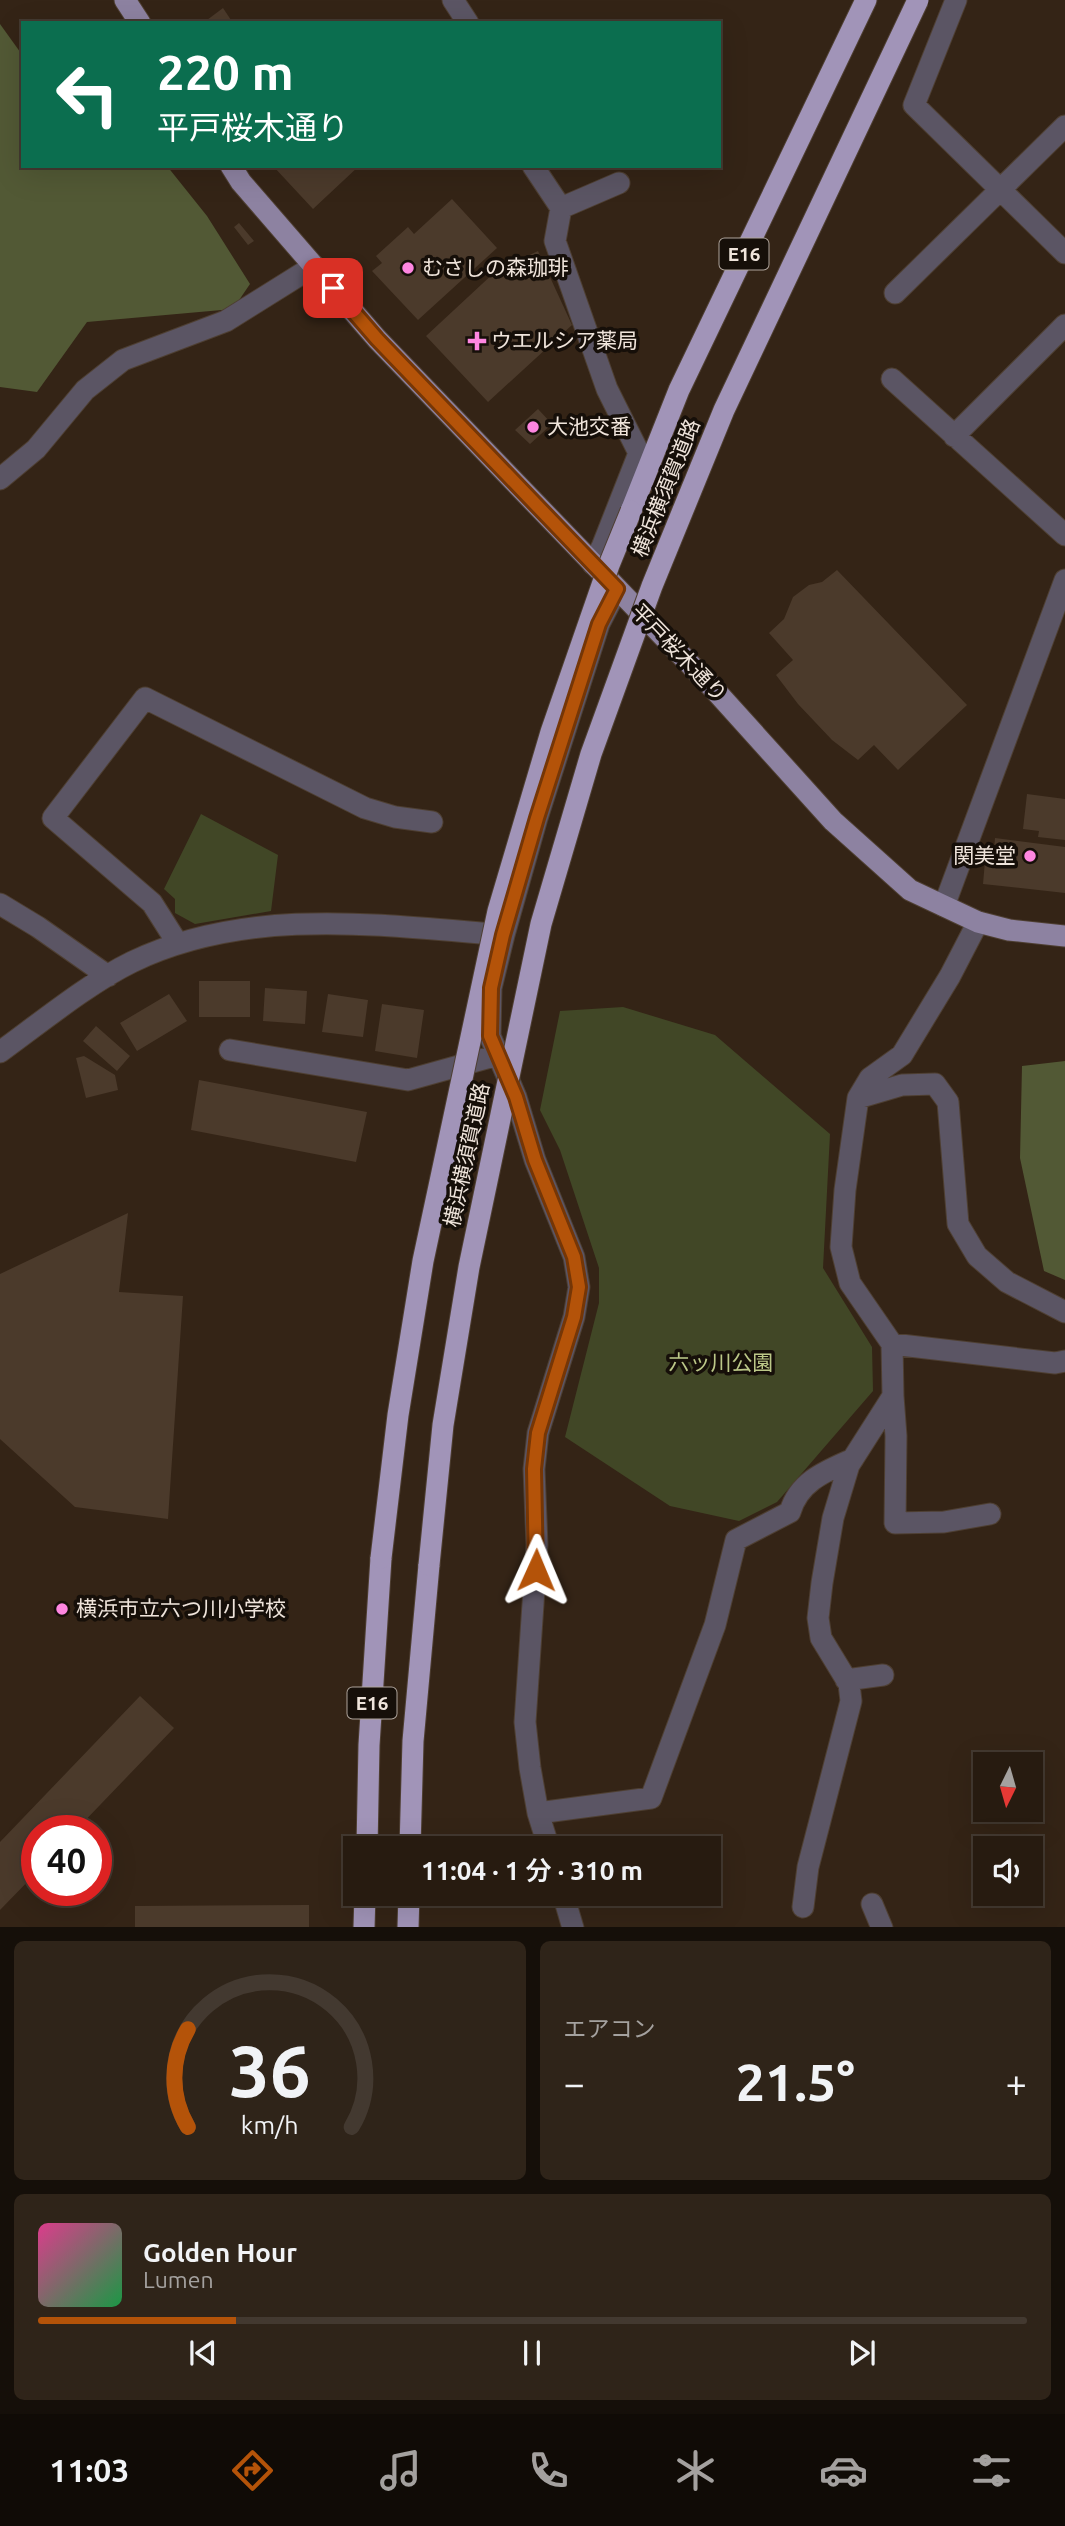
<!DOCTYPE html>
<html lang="ja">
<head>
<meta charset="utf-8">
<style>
  body { margin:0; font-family:Ubuntu,"Noto Sans JP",sans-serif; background:#2f2419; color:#f1f3f6; height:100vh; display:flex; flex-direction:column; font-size:26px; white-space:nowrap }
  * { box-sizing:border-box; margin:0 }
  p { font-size:23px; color:#a4a19f }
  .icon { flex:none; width:38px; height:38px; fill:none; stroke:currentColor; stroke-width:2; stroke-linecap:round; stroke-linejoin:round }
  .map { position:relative; height:1927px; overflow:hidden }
  .drawer { display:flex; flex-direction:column; gap:14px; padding:14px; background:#150f09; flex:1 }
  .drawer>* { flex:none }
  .guide { position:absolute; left:21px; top:21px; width:700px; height:147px; border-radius:0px; box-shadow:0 7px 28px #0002,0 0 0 2px #433930; background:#0b6e4f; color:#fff; overflow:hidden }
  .needle { width:46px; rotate:185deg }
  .tools { position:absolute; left:973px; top:1752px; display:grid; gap:14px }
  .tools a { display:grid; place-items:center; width:70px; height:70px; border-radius:0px; background:#271b10; box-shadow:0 7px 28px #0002,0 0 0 2px #433930; font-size:35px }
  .speed { position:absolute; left:21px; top:1815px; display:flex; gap:14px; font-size:35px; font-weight:700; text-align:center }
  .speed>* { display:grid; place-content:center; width:91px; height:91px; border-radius:50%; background:#271b10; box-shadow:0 7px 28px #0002,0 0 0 2px #433930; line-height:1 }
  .speed .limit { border:10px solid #d22; background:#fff; color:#111 }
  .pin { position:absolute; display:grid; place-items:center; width:60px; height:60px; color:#fff; margin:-30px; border-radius:14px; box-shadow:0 4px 10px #0006 }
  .me { position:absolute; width:77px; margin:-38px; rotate:1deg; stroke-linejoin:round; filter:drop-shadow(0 0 5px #0008) }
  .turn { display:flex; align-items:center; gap:24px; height:147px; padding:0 21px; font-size:32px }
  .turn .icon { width:91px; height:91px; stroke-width:2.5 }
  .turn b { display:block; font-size:49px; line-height:60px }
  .big { font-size:52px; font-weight:600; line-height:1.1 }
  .drawer .widget { flex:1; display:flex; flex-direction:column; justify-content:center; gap:10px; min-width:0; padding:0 24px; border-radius:10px; background:#2f2419 }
  .drawer .dial { align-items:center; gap:0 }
  .dial svg { height:182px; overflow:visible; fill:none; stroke:#433930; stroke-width:7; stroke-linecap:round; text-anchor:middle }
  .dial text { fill:#f1f3f6; stroke:none }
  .song { display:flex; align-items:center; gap:21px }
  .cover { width:84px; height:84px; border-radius:10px; background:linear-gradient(135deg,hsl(330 70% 55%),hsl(140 70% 35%)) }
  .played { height:7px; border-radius:4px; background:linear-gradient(90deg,#b45309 20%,#433930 20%) }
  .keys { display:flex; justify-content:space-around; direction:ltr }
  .heat { display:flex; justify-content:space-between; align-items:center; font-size:38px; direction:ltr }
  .drawer .tiles { flex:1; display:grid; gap:14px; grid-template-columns:1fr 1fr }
  .widget:last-child { grid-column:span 2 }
  .trip { position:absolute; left:343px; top:1836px; width:378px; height:70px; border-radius:0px; background:#271b10; box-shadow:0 7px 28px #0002,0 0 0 2px #433930; font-weight:600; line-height:70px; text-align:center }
  .menu { display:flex; height:112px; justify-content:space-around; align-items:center; background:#100b06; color:#a4a19f }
  .menu .icon { width:49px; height:49px }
  .menu .active { color:#b45309 }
  .menu b { font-size:32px; color:#f1f3f6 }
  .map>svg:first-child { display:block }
</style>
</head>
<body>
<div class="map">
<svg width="1065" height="1928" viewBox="0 0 1065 1928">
  <rect width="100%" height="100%" fill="#342416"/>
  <!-- green -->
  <path fill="#414726" d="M201 814 278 855 271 911 195 924 175 913V899L164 889Z
    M623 1007 715 1035 830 1134 823 1268 872 1347 873 1391 777 1502 739 1521 670 1506 565 1437 599 1303V1268L560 1150 540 1110 560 1011Z"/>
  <!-- forest -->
  <path fill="#525935" d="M0 24 23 56V166H167L207 216 250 284 233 309 87 322 37 392 0 387Z
    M1065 1061V1280L1044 1271 1020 1158 1022 1066Z"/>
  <!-- building -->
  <path fill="#4b3a2b" d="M223 8 233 23H203Z
    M273 166H359L313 209Z
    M452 199 497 248 418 320 372 271 382 263 376 256 408 227 414 234Z
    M239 223 254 241 248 245 234 227Z
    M538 251 572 325 488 402 426 336 496 271Z
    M538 409 552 424 530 444 515 430Z
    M837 570 967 705 898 770 874 745 858 760 832 740 798 704 776 675 793 660 769 633 784 619 793 597 809 585 822 582Z
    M1027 794 1065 799V840L1038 837 1039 831 1023 829Z
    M995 838 1065 847V893L983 884 985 861 993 862Z
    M199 981H250V1017H199Z
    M265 988 307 991 305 1024 263 1021Z
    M169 994 187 1021 137 1051 120 1023Z
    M328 994 368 1000 363 1037 322 1032Z
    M382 1004 424 1010 417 1058 375 1051Z
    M96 1026 130 1056 117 1071 83 1041Z
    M84 1056 115 1075 118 1090 86 1098 76 1058Z
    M199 1080 367 1112 356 1162 191 1130Z
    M128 1213 119 1292 183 1296 168 1519 75 1507 0 1439V1274Z
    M140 1696 174 1728 76 1830H37V1872L0 1910V1842Z
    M309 1905V1928H135V1906Z"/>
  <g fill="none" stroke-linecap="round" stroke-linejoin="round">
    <defs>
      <path id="minor" d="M453 0 468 23
        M956 0 914 105 1065 253
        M533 166 561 208 555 241 607 389 639 453 602 547 593 564
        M561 208 619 183
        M895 293 1065 126
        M892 379 1065 535
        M954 436 1065 325
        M0 479 36 449 85 390 123 360 226 321 314 266
        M0 904 38 927 108 976
        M944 906 1065 580
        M178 944 152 903 53 818 145 698 365 808 395 817 432 822
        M230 1050 408 1080 498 1055
        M0 1052C40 1023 89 983 132 962 248 906 380 925 504 935
        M858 1098 902 1085 935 1084 948 1102 958 1224 977 1256 1007 1282 1065 1312
        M892 1344 1055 1363 1065 1361
        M893 1396 896 1436 895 1523 944 1522 990 1514
        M846 1680 883 1675
        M538 1813 651 1798 715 1625 736 1540 790 1512C799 1481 826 1471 853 1459
        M549 1848 538 1813 530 1768 525 1722 537 1545 534 1469 538 1433 574 1317 579 1287 574 1257 535 1160 516 1097 490 1036 491 988 504 935 537 818 599 624 617 589
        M563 1894 573 1928
        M872 1904 882 1928
        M803 1907 808 1867 851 1701 849 1684 821 1638 818 1618 822 1583 833 1518 849 1465 893 1396 892 1344 850 1283 841 1247 845 1190 858 1098 870 1078 902 1055 950 976 978 922"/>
      <path id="major" d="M125 0 140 23
        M231 166 241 182 377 339 713 688 833 821 910 890 978 922 1009 930 1065 936"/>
      <path id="highway" d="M631 511 679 390 866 0
        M367 1848 369 1745 381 1558
        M410 1848 413 1741 429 1565
        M364 1928 365 1894
        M408 1928 409 1894"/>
    </defs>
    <!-- minor casing -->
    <use href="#minor" stroke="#4e3f32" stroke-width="23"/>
    <!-- major casing -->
    <use href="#major" stroke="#4e3f32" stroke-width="23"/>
    <!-- highway casing -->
    <use href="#highway" stroke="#4e3f32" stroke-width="23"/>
    <!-- minor -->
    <use href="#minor" stroke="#5b5564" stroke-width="21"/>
    <!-- major -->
    <use href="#major" stroke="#8d82a1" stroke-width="21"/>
    <!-- highway -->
    <use href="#highway" stroke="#a194b8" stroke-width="21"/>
    <defs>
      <path id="highway-bridge" d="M381 1558 398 1415 423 1261 498 911 551 732 609 565 631 511
        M429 1565 443 1425 469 1267 541 924 591 754 652 586 724 410 918 0"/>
    </defs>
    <!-- highway-bridge casing -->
    <use href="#highway-bridge" stroke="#4e3f32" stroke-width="23" stroke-linecap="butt"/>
    <!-- highway-bridge -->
    <use href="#highway-bridge" stroke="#a194b8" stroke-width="21"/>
  </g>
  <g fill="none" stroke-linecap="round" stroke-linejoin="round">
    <defs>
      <path id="route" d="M333 288 377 339 617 589 599 624 537 818 503 935 491 988 490 1036 516 1097 535 1160 574 1257 579 1287 574 1317 538 1433 534 1469 536 1570"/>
    </defs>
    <!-- route casing -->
    <use href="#route" stroke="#753606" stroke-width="18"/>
    <!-- route -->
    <use href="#route" stroke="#b45309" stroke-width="12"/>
  </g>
  <!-- markers -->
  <g fill="#fe86e0" stroke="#160f09" stroke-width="2.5">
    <circle cx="408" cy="268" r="7"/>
    <path d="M473.5 330.5h7v7h7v7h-7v7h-7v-7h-7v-7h7z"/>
    <circle cx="533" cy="427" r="7"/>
    <circle cx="1030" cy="856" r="7"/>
    <circle cx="62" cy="1609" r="7"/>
  </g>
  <g text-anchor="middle" stroke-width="7" stroke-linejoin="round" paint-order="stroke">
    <!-- shield labels -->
    <g fill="#160f09" stroke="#aea49c" stroke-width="2">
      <rect x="719.5" y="238.5" width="49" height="31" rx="5"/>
      <rect x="347.5" y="1687.5" width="49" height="31" rx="5"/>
    </g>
    <g font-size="19" font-weight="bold" fill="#efe4db">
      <text x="744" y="261">E16</text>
      <text x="372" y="1710">E16</text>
    </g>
    <!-- poi labels -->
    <g font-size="21" fill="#efe4db" stroke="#160f09" text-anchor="start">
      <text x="422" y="275">むさしの森珈琲</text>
      <text x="491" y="348">ウエルシア薬局</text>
      <text x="547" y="434">大池交番</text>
      <text x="1016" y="863" text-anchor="end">関美堂</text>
      <text x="76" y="1616">横浜市立六つ川小学校</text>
    </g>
    <!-- street labels -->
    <g font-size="21" fill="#efe4db" stroke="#160f09">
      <text transform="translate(666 488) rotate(-68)" y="7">横浜横須賀道路</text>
      <text transform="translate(679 653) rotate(46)" y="7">平戸桜木通り</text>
      <text transform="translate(467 1155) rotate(-78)" y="7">横浜横須賀道路</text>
    </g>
    <!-- park labels -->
    <g font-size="21" fill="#bcc888" stroke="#160f09">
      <text x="721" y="1370">六ッ川公園</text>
    </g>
  </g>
</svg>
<div class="tools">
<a><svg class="needle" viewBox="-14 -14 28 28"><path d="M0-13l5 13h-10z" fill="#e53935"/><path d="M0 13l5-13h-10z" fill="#a4a19f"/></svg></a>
<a><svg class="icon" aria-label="sound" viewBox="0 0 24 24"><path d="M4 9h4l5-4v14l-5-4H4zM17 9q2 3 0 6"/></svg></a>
</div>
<div class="speed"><div class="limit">40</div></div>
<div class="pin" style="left:333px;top:288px;background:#d93025"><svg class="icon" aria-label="arrive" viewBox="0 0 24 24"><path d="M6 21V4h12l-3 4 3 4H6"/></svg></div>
<svg class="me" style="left:536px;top:1570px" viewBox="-20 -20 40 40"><path d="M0-17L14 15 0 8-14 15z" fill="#b45309" stroke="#fff" stroke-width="4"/></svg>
<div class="trip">11:04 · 1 分 · 310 m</div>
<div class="guide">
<div class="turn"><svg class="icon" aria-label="left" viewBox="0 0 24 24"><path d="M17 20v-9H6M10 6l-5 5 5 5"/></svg><div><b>220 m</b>平戸桜木通り</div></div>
</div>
</div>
<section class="drawer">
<div class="tiles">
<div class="widget dial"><svg viewBox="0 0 100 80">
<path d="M14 69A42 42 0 1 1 86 69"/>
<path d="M14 69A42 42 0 0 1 14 26" stroke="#b45309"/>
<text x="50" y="56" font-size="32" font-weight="700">36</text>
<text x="50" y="72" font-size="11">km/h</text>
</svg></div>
<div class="widget"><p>エアコン</p>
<div class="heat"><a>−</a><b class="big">21.5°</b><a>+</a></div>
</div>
<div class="widget">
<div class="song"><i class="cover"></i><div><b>Golden Hour</b><p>Lumen</p></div></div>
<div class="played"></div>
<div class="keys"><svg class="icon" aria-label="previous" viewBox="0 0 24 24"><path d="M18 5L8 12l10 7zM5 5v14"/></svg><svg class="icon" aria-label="pause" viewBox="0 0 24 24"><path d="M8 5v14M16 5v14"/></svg><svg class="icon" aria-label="next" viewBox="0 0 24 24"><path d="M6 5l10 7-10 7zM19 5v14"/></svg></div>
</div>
</div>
</section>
<nav class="menu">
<b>11:03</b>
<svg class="icon active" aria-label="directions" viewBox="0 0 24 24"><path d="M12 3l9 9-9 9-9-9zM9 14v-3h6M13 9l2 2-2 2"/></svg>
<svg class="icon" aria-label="music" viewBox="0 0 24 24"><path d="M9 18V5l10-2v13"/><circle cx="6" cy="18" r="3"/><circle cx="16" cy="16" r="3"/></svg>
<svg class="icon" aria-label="phone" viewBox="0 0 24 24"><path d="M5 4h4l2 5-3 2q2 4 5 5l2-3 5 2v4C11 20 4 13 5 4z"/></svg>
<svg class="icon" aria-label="climate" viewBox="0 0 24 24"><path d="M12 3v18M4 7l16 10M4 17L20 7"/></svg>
<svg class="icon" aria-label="car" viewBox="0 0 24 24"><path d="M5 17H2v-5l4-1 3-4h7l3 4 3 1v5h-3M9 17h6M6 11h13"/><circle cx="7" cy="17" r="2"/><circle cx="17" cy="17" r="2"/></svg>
<svg class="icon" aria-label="filters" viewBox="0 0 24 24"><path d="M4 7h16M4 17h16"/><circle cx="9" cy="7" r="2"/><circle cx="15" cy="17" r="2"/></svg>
</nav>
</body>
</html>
